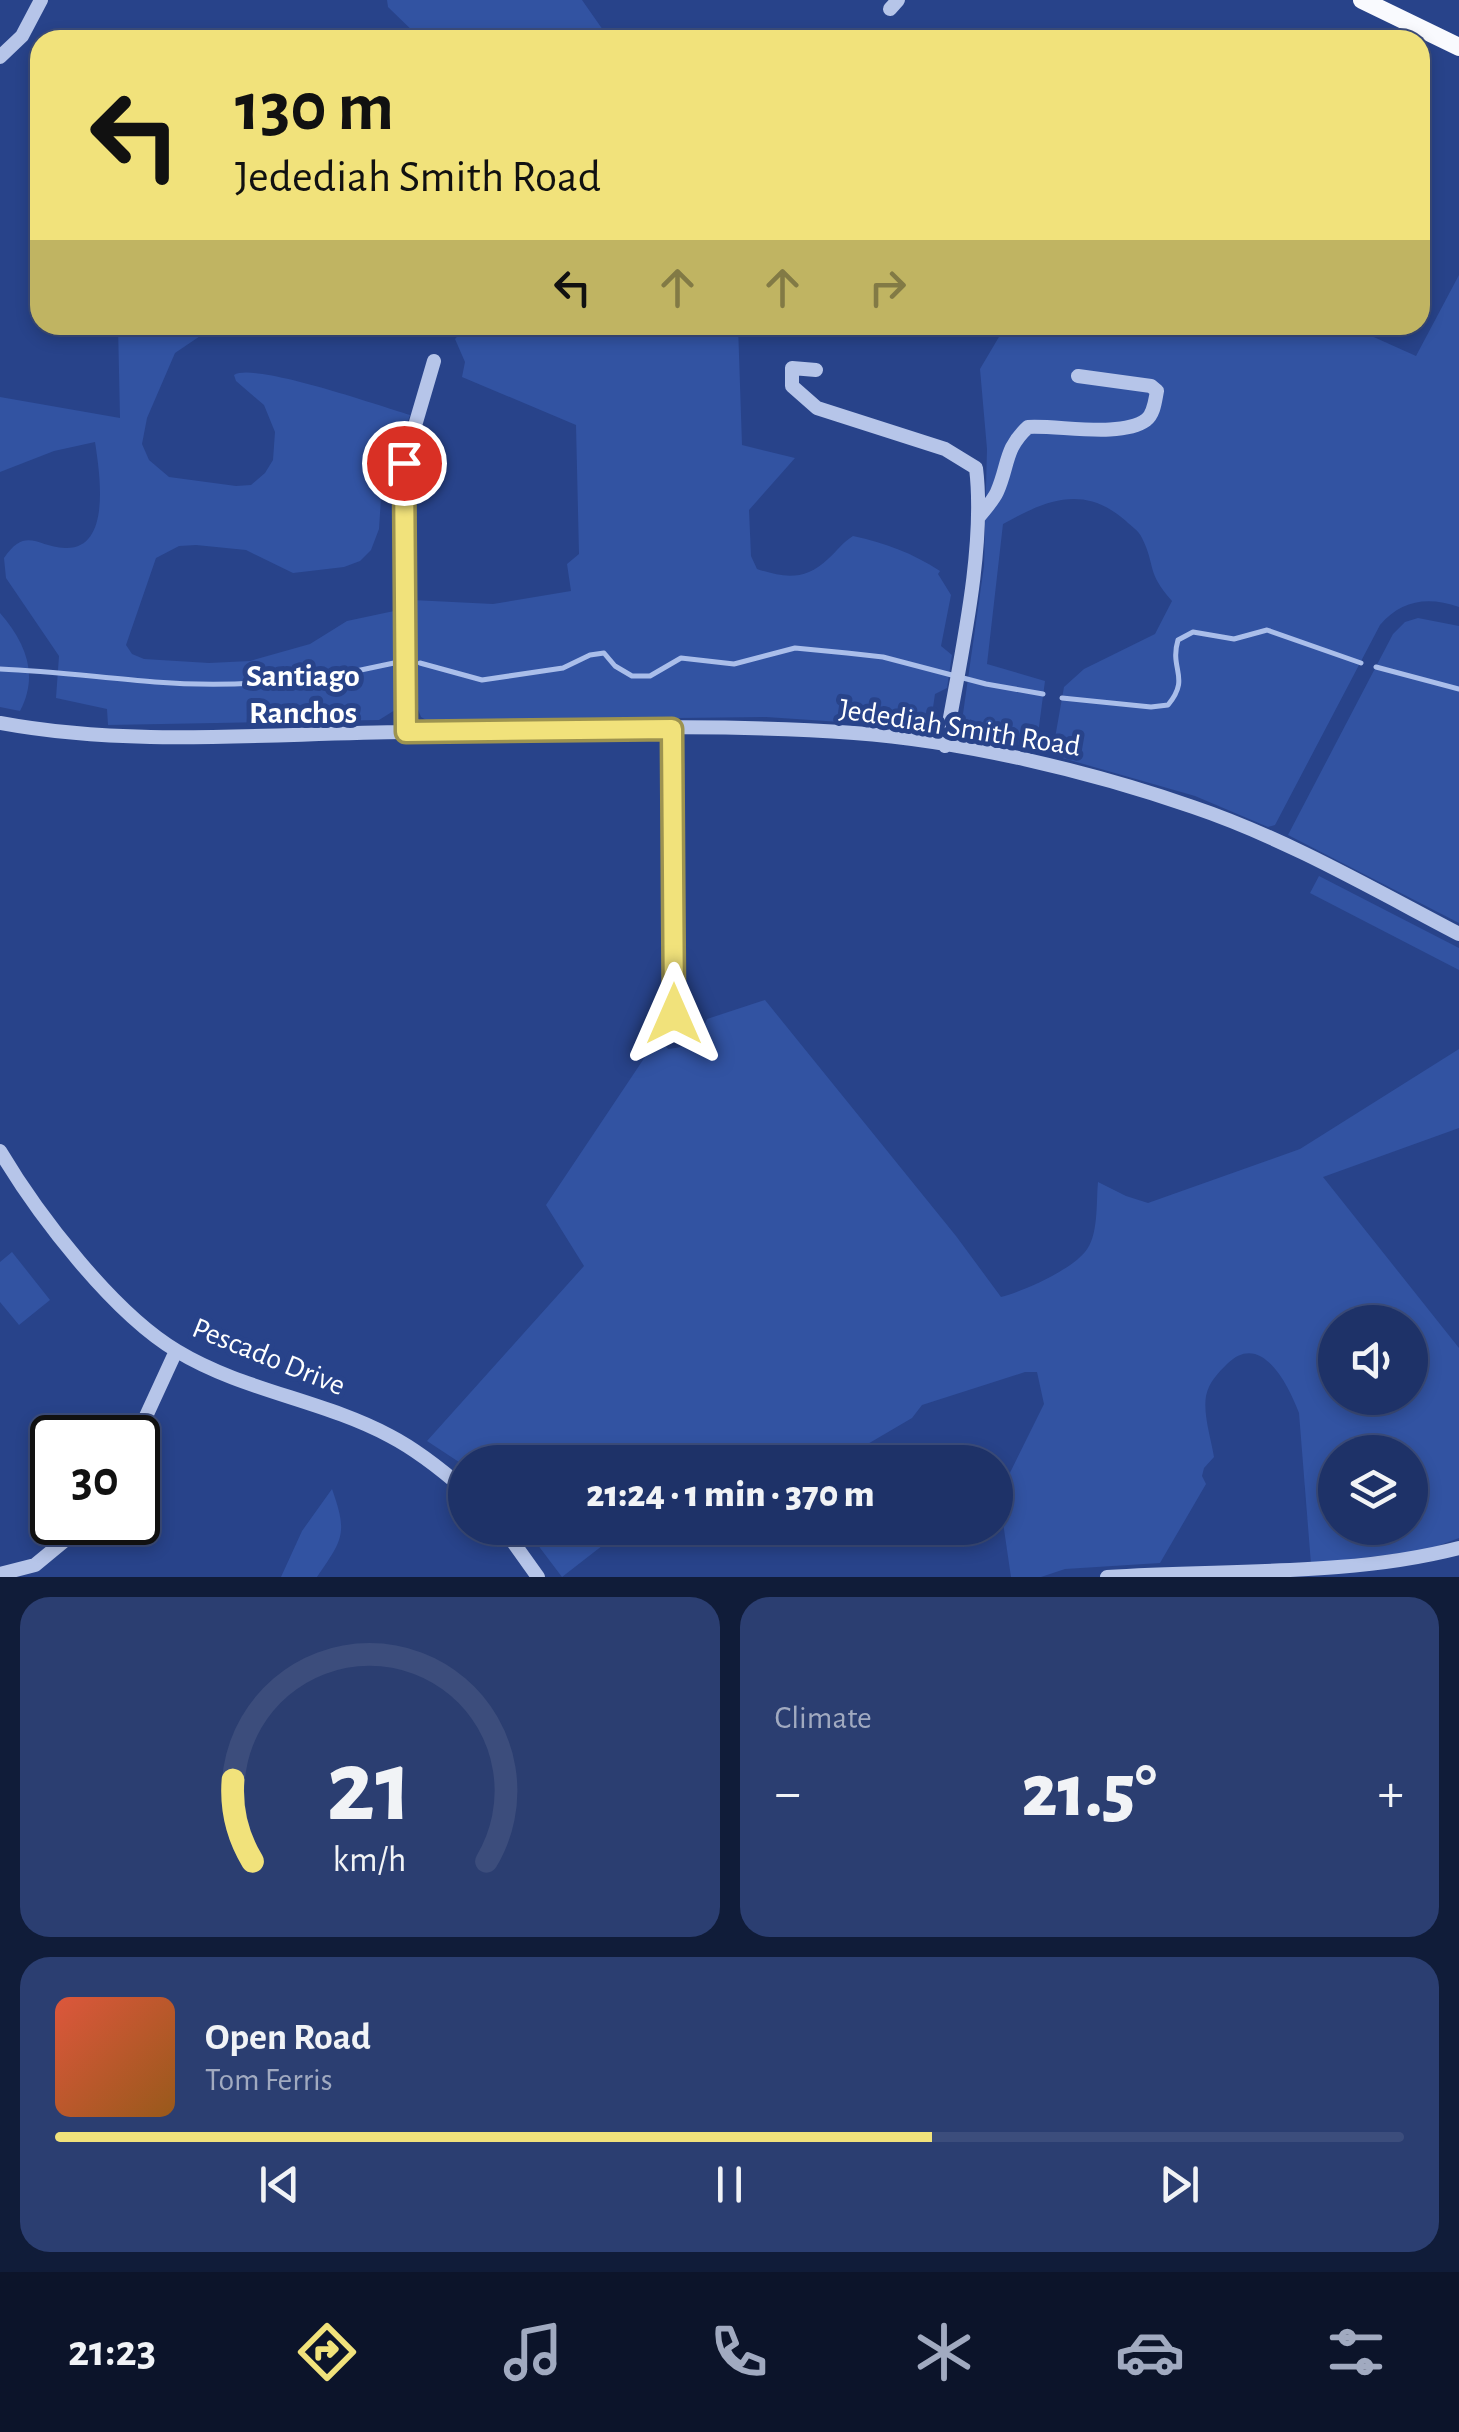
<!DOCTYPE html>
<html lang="en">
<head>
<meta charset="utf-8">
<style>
  body { margin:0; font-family:"Alegreya Sans",sans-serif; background:#2b3e71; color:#f1f3f6; height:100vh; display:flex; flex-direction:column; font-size:38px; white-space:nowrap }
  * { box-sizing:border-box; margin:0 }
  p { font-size:32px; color:#a1aac0 }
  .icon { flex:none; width:55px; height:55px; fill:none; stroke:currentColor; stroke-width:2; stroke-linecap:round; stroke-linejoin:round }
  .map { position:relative; height:1577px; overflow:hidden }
  .panel { display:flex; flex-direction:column; gap:20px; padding:20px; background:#101c39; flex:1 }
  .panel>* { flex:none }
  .hud { position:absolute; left:30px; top:30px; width:1400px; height:305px; border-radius:30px; box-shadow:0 5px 15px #0003,0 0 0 2px #3c4d7c; background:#f1e27b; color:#111; overflow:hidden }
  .fabs { position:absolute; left:1318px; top:1305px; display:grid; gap:20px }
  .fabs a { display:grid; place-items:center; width:110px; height:110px; border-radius:50%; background:#1e3268; box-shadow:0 5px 15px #0003,0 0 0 2px #3c4d7c; font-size:50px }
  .speed { position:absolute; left:30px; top:1415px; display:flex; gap:20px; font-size:50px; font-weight:700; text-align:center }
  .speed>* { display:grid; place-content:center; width:130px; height:130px; border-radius:50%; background:#1e3268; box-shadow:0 5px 15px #0003,0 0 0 2px #3c4d7c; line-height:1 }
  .speed .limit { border:5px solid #111; border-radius:15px; background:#fff; color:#111 }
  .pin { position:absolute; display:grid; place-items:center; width:85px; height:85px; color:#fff; margin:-42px; border:5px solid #fff; border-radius:50%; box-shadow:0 2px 10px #0007 }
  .me { position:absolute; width:110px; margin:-55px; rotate:0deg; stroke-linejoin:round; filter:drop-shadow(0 0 8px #0008) }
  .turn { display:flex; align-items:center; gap:35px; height:210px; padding:0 40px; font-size:45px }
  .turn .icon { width:130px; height:130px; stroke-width:2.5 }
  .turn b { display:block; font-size:70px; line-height:85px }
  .lanes { display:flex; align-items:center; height:95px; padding:0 40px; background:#0003; justify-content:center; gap:50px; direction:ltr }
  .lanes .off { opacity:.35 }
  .big { font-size:75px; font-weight:800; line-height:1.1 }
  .panel .tile { flex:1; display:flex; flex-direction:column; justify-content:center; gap:15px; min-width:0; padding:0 35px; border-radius:30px; background:#2b3e71 }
  .panel .dial { align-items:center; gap:0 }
  .dial svg { height:260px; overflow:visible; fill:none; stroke:#3c4d7c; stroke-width:7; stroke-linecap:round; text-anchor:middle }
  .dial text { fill:#f1f3f6; stroke:none }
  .song { display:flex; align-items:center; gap:30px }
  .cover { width:120px; height:120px; border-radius:15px; background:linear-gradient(135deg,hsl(10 70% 55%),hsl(30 70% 35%)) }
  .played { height:10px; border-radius:5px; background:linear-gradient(90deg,#f1e27b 65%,#3c4d7c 65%) }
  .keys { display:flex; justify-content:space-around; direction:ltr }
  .heat { display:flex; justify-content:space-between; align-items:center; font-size:55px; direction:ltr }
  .panel .tiles { flex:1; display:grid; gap:20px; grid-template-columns:1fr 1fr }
  .tile:last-child { grid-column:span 2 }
  .trip { position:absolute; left:448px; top:1445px; width:565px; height:100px; border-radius:50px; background:#1e3268; box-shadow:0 5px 15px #0003,0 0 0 2px #3c4d7c; font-weight:800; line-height:100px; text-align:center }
  .menu { display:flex; height:160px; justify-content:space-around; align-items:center; background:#0c142a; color:#a1aac0 }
  .menu .icon { width:70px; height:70px }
  .menu .on { color:#f1e27b }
  .menu b { font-size:45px; color:#f1f3f6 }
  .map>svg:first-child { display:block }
</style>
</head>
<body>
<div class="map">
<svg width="1459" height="1577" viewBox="0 0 1459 1577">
  <rect width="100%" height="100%" fill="#28438a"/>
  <!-- green -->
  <path fill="#3253a2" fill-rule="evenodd" d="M387 0H582L610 40H422L388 7Z
    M859 29 868 37 865 40H768L784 31 849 37Z
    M1459 275V607C1428 596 1401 600 1380 625L1275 825 1268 827 1195 796 1052 755 1064 687 1084 669 1155 634 1172 601C1146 572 1156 566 1142 538 1139 531 1131 526 1126 521 1084 484 1046 500 1003 524L987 664 1045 681 1036 749 960 735 984 566 987 449 980 369 1006 325H1347L1416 356Z
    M118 325H204L212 328 175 353 147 418 142 444 149 460 169 477 236 486 251 485 265 473 273 460 275 432 264 405 236 381 234 375C254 362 380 406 410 415L400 444 390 445 384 451 379 529 371 550 360 561 344 567 293 573 246 550 196 545 179 546 156 558 126 645 132 654 144 659 209 663 250 661 310 644 347 621 394 611 395 710 379 720 108 725 107 709 56 698 59 656 6 578 4 558C26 526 37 547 65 548 113 550 99 469 95 442L54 451 0 472V397L120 418Z
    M468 325H738L742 445 795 458 749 510 751 556 757 569C784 578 805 581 828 559 837 551 843 542 853 536 886 543 912 553 940 571L938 574 951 595 941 646 952 655 947 688 935 694 930 728 766 717 428 721 421 717 417 707 412 600 493 604 571 591 567 564 579 554 576 425 462 377 465 362 455 339Z
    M0 613C26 643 39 675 20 711L0 707Z
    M1418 618 1459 626V923L1288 835 1393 634 1405 622Z
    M1319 876 1459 948V970L1310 893Z
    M765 1000 956 1236 1001 1297C1024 1291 1069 1271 1085 1252 1099 1236 1096 1202 1098 1182L1126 1196 1148 1203 1300 1149 1459 1049V1128L1323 1177 1459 1348V1538L1427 1550 1311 1564 1299 1413C1288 1384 1261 1330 1227 1364 1218 1373 1209 1382 1206 1396 1203 1415 1211 1438 1214 1457L1204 1468 1202 1476 1206 1484 1160 1563 1065 1569 1041 1577H1011L999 1495 1044 1404 1037 1372H1025L922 1405 912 1418 837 1462H725L719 1453 706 1462H465V1466L427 1441 584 1266 546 1205 659 1036 668 1049C690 1047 699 1039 707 1019ZM1335 1322H1410V1398H1335ZM1335 1452H1410V1528H1335Z
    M12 1252 50 1300 19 1325 0 1302V1262Z
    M332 1489C348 1534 343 1539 317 1577H281L302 1531Z
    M525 1528H625L562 1577Z"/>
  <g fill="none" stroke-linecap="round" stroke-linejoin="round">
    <!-- stream -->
    <path stroke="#aabeea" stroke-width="5" d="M420 663 482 680 563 668 590 655 604 653 615 666 632 676H650L681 658 734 664 795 648 847 653 883 657 986 684 1043 694
      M1376 667 1459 689
      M0 669C52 671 103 678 155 682 234 688 317 681 394 663
      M1062 698 1151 707 1168 705C1191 677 1169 670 1178 640L1193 632 1234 639 1267 630 1361 663"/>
    <!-- minor -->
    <path stroke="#b6c5e9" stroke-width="14" d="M890 9 898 0
      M0 57 22 36 41 0
      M816 370 792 368V386L817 408 945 449 976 468C986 550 959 663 945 746
      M978 518C984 510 993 501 997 492 1009 465 1004 449 1028 427 1059 425 1121 438 1146 420 1154 414 1155 401 1157 391L1151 386 1078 376
      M0 723C134 748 272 733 407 732 555 730 706 722 854 733 963 741 1089 771 1193 807 1285 838 1373 889 1459 934
      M672 729 674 1014
      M406 732 404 463 434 361
      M0 1151C38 1215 113 1313 177 1351 243 1391 323 1400 390 1436 417 1450 442 1470 465 1490
      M136 1438 176 1351
      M503 1528 538 1577
      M0 1574 35 1565 87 1522
      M1107 1577C1224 1569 1346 1577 1459 1548"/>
    <!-- major -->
    <path stroke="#f9fafe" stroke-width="18" d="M1362 0 1459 47"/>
  </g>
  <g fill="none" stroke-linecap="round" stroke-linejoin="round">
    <defs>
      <path id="route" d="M404 463 406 732 672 729 674 1014"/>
    </defs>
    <!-- route casing -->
    <use href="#route" stroke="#9d9350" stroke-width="25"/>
    <!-- route -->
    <use href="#route" stroke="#f1e27b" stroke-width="18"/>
  </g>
  <g text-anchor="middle" stroke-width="10" stroke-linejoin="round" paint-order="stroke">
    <!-- street labels -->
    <g font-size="30" fill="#fff" stroke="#28438a">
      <text transform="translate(960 727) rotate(9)" y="10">Jedediah Smith Road</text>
      <text transform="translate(269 1356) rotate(22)" y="10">Pescado Drive</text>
    </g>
    <!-- neighbourhood labels -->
    <g font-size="32" font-weight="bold" fill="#fff" stroke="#28438a">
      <text x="303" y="686">Santiago<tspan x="303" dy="37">Ranchos</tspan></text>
    </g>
  </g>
</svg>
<div class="fabs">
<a><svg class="icon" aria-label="sound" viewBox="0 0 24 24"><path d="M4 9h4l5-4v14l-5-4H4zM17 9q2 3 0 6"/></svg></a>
<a><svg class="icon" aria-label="layers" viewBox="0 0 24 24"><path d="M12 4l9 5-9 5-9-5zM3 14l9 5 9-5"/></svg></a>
</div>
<div class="speed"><div class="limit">30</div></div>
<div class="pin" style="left:404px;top:463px;background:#d93025"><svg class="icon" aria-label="arrive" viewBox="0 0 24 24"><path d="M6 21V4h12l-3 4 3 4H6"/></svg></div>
<svg class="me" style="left:674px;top:1014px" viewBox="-20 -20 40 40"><path d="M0-17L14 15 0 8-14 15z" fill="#f1e27b" stroke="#fff" stroke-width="4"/></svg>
<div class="trip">21:24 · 1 min · 370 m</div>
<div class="hud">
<div class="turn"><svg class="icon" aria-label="left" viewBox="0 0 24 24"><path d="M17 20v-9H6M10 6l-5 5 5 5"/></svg><div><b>130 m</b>Jedediah Smith Road</div></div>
<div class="lanes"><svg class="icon" aria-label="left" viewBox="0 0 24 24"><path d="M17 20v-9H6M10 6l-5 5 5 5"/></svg><svg class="icon off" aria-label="ahead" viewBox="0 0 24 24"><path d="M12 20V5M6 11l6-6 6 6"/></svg><svg class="icon off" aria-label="ahead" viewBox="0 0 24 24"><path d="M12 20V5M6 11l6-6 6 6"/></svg><svg class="icon off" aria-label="right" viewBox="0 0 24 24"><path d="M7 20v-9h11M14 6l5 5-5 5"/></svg></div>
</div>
</div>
<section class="panel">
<div class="tiles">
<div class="tile dial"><svg viewBox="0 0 100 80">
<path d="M14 69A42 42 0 1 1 86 69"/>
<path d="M14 69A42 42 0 0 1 8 44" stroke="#f1e27b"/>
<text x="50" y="56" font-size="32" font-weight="700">21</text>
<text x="50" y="72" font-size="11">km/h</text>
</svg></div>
<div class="tile"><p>Climate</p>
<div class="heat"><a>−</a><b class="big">21.5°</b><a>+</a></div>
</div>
<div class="tile">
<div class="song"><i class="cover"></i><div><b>Open Road</b><p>Tom Ferris</p></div></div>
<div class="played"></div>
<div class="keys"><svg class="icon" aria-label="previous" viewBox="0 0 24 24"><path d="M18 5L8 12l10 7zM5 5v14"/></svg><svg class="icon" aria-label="pause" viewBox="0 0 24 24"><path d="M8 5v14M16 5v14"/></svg><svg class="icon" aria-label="next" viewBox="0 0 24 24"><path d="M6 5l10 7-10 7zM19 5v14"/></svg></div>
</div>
</div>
</section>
<nav class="menu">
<b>21:23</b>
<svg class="icon on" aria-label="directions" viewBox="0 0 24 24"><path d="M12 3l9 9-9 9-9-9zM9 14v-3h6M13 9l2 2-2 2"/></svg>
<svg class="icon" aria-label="music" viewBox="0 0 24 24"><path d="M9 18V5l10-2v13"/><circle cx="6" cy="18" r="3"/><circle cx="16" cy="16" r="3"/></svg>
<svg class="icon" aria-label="phone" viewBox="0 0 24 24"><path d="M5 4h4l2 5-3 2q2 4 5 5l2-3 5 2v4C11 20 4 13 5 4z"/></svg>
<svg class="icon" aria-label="climate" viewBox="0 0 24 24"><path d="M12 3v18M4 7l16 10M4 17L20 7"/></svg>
<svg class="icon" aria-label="car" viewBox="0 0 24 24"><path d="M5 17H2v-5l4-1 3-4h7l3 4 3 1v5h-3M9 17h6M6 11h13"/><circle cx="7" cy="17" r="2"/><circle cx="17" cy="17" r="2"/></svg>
<svg class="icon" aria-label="filters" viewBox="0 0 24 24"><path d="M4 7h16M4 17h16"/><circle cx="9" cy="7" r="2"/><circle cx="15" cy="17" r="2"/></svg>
</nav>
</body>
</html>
